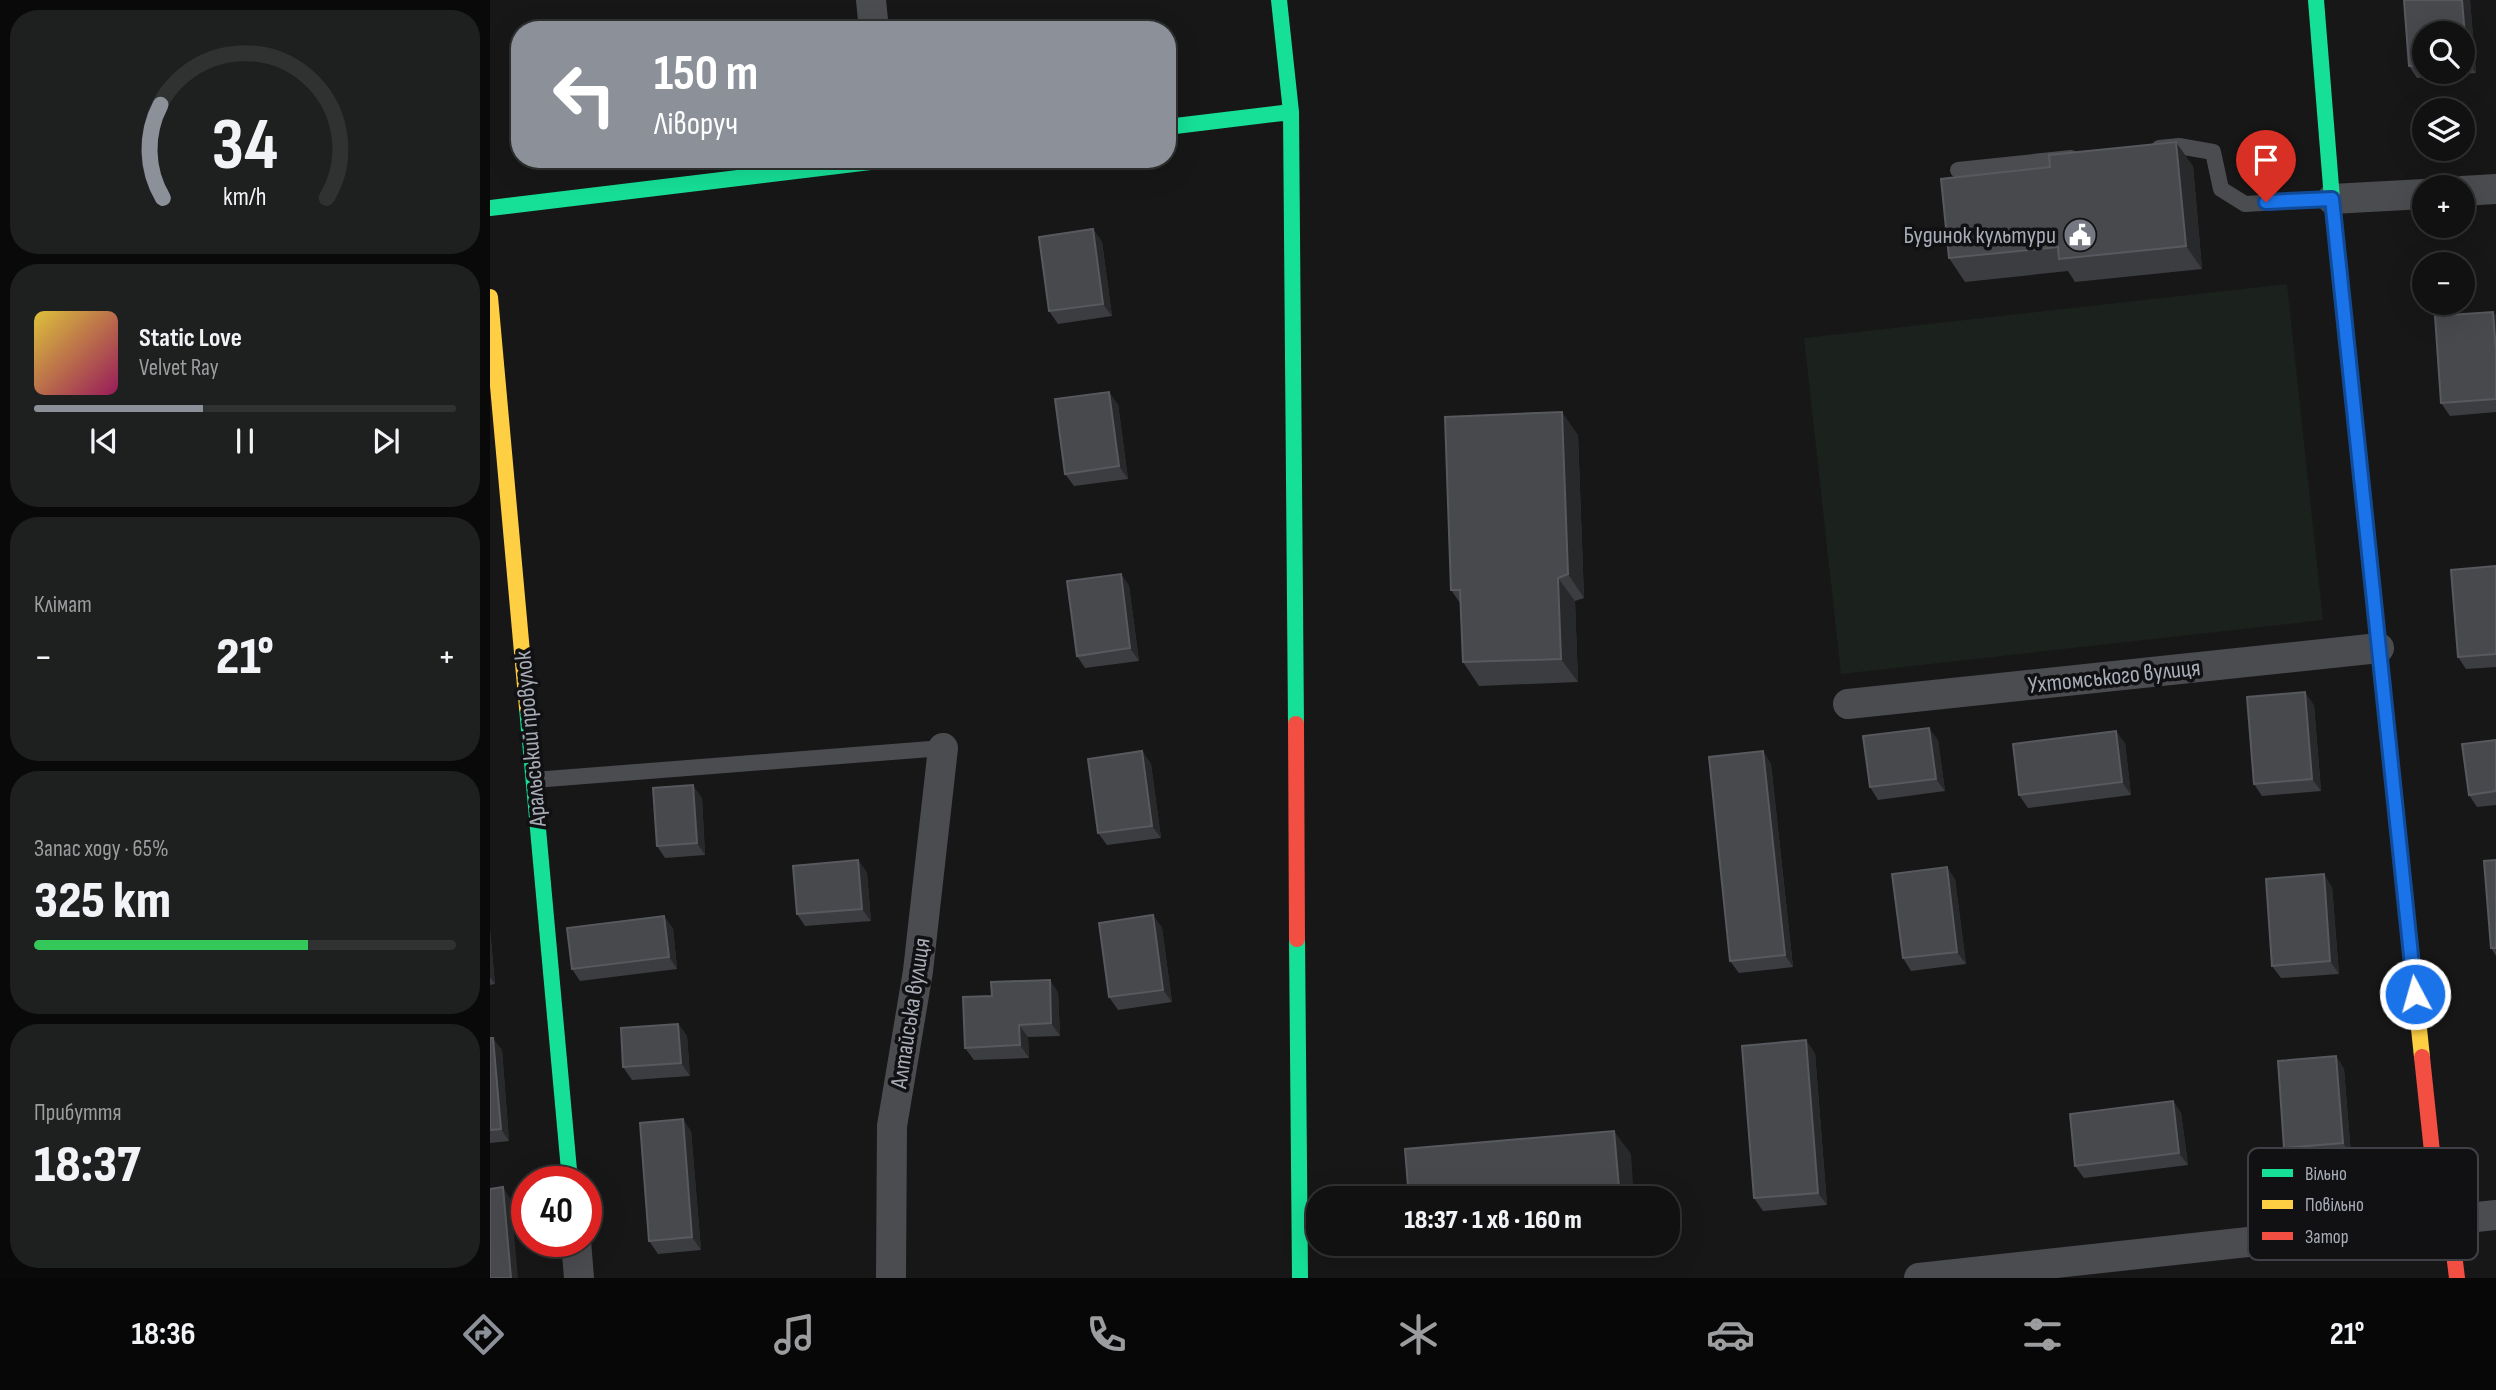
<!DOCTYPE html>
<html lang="uk">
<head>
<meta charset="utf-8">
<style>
  body { margin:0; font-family:"Sofia Sans Condensed",sans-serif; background:#1e1f1f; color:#f1f3f6; height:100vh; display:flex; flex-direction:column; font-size:26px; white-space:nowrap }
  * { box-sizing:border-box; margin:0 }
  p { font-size:23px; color:#9c9d9f }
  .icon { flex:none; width:38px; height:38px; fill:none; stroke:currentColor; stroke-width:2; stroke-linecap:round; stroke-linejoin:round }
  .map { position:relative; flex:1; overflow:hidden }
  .side { display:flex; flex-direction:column; gap:10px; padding:10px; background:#090909; width:490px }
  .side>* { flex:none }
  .guide { position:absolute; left:21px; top:21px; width:665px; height:147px; border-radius:28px; box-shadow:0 7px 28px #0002,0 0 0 2px #303131; background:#8c9099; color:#fff; overflow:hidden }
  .tools { position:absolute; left:1922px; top:21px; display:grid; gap:14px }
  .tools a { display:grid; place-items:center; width:63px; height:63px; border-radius:50%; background:#111; box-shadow:0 7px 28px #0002,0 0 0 2px #303131; font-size:35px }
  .speed { position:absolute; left:21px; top:1166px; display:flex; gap:14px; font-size:35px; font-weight:700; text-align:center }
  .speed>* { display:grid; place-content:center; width:91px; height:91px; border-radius:50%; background:#111; box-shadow:0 7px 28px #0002,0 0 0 2px #303131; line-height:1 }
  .speed .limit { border:10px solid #d22; background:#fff; color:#111 }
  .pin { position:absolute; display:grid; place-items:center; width:60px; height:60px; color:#fff; margin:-72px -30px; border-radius:50% 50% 50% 0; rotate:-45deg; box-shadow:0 0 7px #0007 }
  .pin .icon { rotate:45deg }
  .me { position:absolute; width:77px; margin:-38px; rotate:354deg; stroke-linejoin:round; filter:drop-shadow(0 0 5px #0008) }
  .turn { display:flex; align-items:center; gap:24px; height:147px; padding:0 28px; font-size:32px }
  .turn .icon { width:91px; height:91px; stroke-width:2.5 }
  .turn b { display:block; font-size:49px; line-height:60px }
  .big { font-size:52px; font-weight:800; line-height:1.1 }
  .side .widget { flex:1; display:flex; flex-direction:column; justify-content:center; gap:10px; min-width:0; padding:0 24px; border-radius:28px; background:#1e1f1f }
  .side .dial { align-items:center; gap:0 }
  .dial svg { height:182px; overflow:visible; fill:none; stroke:#303131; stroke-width:7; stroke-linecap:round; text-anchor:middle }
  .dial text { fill:#f1f3f6; stroke:none }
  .song { display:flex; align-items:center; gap:21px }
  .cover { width:84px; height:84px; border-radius:10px; background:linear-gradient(135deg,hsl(50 70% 55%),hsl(330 70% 35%)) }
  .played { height:7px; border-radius:4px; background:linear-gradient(90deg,#8c9099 40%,#303131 40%) }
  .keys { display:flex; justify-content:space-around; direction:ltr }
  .heat { display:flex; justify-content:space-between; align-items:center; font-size:38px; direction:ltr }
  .charge { height:10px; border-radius:5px; background:linear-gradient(90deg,#34c759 65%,#303131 0) }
  .trip { position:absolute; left:816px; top:1186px; width:374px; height:70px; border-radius:28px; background:#111; box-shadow:0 7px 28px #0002,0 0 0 2px #303131; font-weight:800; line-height:70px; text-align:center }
  .menu { display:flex; height:112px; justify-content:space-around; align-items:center; background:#070707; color:#9c9d9f }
  .menu .icon { width:49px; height:49px }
  .menu .on { color:#8c9099 }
  .menu b { font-size:32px; color:#f1f3f6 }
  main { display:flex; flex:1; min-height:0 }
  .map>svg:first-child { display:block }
</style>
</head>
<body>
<main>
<section class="side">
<div class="widget dial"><svg viewBox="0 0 100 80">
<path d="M14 69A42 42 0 1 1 86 69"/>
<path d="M14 69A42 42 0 0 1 13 28" stroke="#8c9099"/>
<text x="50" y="56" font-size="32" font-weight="700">34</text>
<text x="50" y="72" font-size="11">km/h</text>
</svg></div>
<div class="widget">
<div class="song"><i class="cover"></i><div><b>Static Love</b><p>Velvet Ray</p></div></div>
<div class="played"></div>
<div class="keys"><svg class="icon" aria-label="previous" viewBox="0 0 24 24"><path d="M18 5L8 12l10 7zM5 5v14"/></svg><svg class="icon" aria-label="pause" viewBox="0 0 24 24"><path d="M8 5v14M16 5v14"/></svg><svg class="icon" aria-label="next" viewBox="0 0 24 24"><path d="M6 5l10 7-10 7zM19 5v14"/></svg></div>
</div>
<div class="widget"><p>Клімат</p>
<div class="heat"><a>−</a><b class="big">21°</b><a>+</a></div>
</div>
<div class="widget"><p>Запас ходу · 65%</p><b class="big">325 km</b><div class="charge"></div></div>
<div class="widget"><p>Прибуття</p><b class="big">18:37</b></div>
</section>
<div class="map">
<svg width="2006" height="1278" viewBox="0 0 2006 1278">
  <rect width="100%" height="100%" fill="#171717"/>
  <!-- green -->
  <path fill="#1b211c" d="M1797 284 1833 620 1351 674 1314 338Z"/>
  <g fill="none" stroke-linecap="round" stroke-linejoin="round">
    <!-- lane -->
    <path stroke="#4b4c50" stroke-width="16" d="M1669 148 1689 146 1723 152 1731 189 1755 204 1842 199
      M1468 170 1581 158
      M44 780 453 748"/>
    <!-- street -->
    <path stroke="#4b4c50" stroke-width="30" d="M381 0 384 30
      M1972 191 2006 189
      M1842 199 1934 194
      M1358 704 1889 648
      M86 1241 89 1278
      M401 1278 402 1126 428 971 453 748
      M1429 1278 2006 1215"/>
    <!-- fast -->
    <path stroke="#16e098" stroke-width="16" d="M789 0 801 112 806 724
      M1826 0 1842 199 1887 630
      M677 127 801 112
      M0 208 405 159
      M37 708 80 1181
      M807 939 810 1278"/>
    <!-- slow -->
    <path stroke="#ffcf43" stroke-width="16" d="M0 297 37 708
      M1887 630 1932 1057"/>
    <!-- jam -->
    <path stroke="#f24e42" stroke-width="16" d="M806 724 807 939
      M1932 1057 1945 1180 1960 1221 1967 1278"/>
  </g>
  <!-- wall -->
  <path fill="#3c3d40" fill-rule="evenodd" d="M1914 0H1980L1986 73 1927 78 1919 66ZM1934 33H1972V72H1934Z
    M1703 166 1712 269 1585 282 1578 271 1475 282 1459 258Z
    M603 229 612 242 622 316 568 324 559 311Z
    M2003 312 2006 316V412L1960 416 1951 403Z
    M628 404 638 479 584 486 575 474Z
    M1088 435 1094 598 1085 601 1088 682 989 686 973 662 970 603 961 590Z
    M2006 566V667L1976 669 1968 657Z
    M631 574 639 586 649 661 595 668 587 656Z
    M1824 705 1831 791 1772 796 1764 784Z
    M1448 740 1455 791 1388 800 1380 787Z
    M2006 740V805L1987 807 1979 795Z
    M1635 743 1641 795 1538 808 1529 795Z
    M652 751 661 764 671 838 617 845 608 833Z
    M1273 751 1281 764 1303 967 1249 973 1240 961Z
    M212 798 215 855 175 858 167 846Z
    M368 860 377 873 381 921 315 926 307 914Z
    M2006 860V956L2001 948Z
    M1465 879 1476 964 1421 971 1413 958Z
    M1842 887 1849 974 1791 978 1782 966Z
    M663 915 672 928 682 1002 628 1010 619 997Z
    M183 928 187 969 90 981 82 969Z
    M0 930 5 984 0 985Z
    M568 992 570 1036 538 1037 539 1058 484 1060 475 1048Z
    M188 1024 197 1036 200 1076 142 1080 133 1067Z
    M0 1038 12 1050 19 1141 0 1143Z
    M1325 1053 1337 1205 1273 1211 1264 1198Z
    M1846 1056 1854 1069 1861 1155 1803 1160 1794 1148Z
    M1683 1101 1691 1113 1698 1165 1594 1178 1585 1166Z
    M201 1131 211 1250 168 1254 159 1241Z
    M934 1244H1004L938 1250Z"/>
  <!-- shaded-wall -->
  <path fill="#28292a" d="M1972 0H1980L1986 73 1977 61Z
    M1686 142 1703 166 1712 269 1696 246Z
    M603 229 612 242 622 316 613 304Z
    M2003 312 2006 316V351Z
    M619 392 628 404 638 479 629 466Z
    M1072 412 1088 435 1094 598 1078 574Z
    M631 574 639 586 649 661 640 648Z
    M1068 578 1085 601 1088 682 1071 659Z
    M1815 692 1824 705 1831 791 1822 779Z
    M1439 728 1448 740 1455 791 1446 779Z
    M1626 731 1635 743 1641 795 1632 782Z
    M652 751 661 764 671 838 662 826Z
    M1273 751 1281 764 1303 967 1295 955Z
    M203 785 212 798 215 855 207 843Z
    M368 860 377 873 381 921 372 909Z
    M1457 867 1465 879 1476 964 1467 952Z
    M1834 874 1842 887 1849 974 1840 961Z
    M663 915 672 928 682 1002 673 990Z
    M174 916 183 928 187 969 179 957Z
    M0 930 5 984 0 977Z
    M560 980 568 992 570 1036 561 1023Z
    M188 1024 197 1036 200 1076 191 1063Z
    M529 1025 538 1037 539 1058 530 1045Z
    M3 1038 12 1050 19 1141 11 1129Z
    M1316 1040 1325 1053 1337 1205 1328 1193Z
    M1846 1056 1854 1069 1861 1155 1853 1143Z
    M1683 1101 1691 1113 1698 1165 1689 1153Z
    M193 1119 201 1131 211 1250 202 1237Z
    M1124 1131 1141 1154 1144 1199H1130Z
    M13 1187 21 1200 28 1278H21Z"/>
  <!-- building -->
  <path fill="#48494d" stroke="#57595e" stroke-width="2" d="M1914 0H1972L1977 61H1972V33H1934V65L1919 66Z
    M1686 142 1696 246 1569 259 1568 247 1459 258 1451 179 1560 167 1559 155Z
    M603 229 613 304 559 311 549 237Z
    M2003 312 2006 351V399L1951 403 1945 316Z
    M619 392 629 466 575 474 565 399Z
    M1072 412 1078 574 1068 578 1071 659 973 662 970 590H961L955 417Z
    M2006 566V654L1968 657 1961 570Z
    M631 574 640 648 587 656 577 581Z
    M1815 692 1822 779 1764 784 1757 697Z
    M1439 728 1446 779 1380 787 1373 736Z
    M1626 731 1632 782 1529 795 1523 744Z
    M2006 740V791L1979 795 1972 744Z
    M652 751 662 826 608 833 598 759Z
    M1273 751 1295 955 1240 961 1219 757Z
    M203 785 207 843 167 846 163 788Z
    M368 860 372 909 307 914 303 866Z
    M2006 860V948H2001L1994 861Z
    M1457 867 1467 952 1413 958 1402 874Z
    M1834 874 1840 961 1782 966 1776 879Z
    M663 915 673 990 619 997 609 923Z
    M174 916 179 957 82 969 77 928Z
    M560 980 561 1023 529 1025 530 1045 475 1048 473 997 502 996 501 982Z
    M188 1024 191 1063 133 1067 131 1028Z
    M0 1038H3L11 1129 0 1130Z
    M1316 1040 1328 1193 1264 1198 1252 1046Z
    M1846 1056 1853 1143 1794 1148 1788 1061Z
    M1683 1101 1689 1153 1585 1166 1580 1114Z
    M193 1119 202 1237 159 1241 150 1123Z
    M1124 1131 1130 1199H919L915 1149Z
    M13 1187 21 1278H0V1189Z"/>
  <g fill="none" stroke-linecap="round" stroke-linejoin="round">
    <defs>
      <path id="route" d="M1776 202 1842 199 1925 994"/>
    </defs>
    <!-- route casing -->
    <use href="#route" stroke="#114b97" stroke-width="18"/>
    <!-- route -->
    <use href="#route" stroke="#1a73e8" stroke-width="12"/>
  </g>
  <!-- icons -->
  <defs>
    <symbol id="civic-disc" viewBox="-11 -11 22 22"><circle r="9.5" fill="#757880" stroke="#111113"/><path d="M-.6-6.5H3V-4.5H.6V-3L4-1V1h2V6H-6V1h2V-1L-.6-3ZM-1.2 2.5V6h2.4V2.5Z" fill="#fff"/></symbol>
  </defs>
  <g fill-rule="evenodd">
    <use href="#civic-disc" x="1571" y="216" width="38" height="38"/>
  </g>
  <g text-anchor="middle" stroke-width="7" stroke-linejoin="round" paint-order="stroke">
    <!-- poi labels -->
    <g font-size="24" fill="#a8adb8" stroke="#111113" text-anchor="end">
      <text x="1566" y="243">Будинок культури</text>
    </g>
    <!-- street labels -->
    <g font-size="24" fill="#a8adb8" stroke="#111113">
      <text transform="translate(1624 676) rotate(-6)" y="8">Ухтомського вулиця</text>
      <text transform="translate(40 739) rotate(-95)" y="8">Аральський провулок</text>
      <text transform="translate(420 1013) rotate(-81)" y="8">Алтайська вулиця</text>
    </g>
  </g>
  <!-- legend -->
  <rect x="1758" y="1148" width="230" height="112" rx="10" fill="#111113" stroke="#3e4045" stroke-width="2"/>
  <rect x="1772" y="1169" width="31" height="8" fill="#16e098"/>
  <rect x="1772" y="1200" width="31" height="9" fill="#ffcf43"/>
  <rect x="1772" y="1232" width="31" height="8" fill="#f24e42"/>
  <g font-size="19" fill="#a8adb8">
    <text x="1815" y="1180">Вільно</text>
    <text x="1815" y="1211">Повільно</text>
    <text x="1815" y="1243">Затор</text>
  </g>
</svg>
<div class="tools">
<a><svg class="icon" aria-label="search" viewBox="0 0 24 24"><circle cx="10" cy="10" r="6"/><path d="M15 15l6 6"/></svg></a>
<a><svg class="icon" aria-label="layers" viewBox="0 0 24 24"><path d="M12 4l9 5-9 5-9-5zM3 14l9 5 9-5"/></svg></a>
<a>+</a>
<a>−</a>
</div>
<div class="speed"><div class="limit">40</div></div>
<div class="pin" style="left:1776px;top:202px;background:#d93025"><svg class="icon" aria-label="arrive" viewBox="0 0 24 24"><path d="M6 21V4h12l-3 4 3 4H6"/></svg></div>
<svg class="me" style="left:1925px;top:994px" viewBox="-20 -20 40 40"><circle r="17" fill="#1a73e8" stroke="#fff" stroke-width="3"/><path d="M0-11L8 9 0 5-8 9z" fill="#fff"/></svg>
<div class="trip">18:37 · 1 хв · 160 m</div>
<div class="guide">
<div class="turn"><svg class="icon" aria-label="left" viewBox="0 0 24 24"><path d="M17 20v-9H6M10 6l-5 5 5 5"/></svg><div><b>150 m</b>Ліворуч</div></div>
</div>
</div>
</main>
<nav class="menu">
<b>18:36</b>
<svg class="icon on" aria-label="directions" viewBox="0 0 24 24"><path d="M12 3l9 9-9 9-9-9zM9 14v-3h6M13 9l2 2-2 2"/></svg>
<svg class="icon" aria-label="music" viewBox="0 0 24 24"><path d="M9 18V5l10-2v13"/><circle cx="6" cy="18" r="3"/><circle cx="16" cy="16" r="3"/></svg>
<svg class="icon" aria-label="phone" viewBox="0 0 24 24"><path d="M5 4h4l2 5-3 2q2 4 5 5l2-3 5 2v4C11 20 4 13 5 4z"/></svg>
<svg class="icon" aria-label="climate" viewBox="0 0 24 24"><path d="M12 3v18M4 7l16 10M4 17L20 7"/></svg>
<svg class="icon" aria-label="car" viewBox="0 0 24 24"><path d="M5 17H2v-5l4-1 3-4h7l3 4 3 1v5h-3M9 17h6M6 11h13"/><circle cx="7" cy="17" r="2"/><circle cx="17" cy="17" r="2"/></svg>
<svg class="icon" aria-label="filters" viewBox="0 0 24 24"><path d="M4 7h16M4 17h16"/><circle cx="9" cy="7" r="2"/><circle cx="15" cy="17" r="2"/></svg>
<b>21°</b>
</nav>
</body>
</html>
